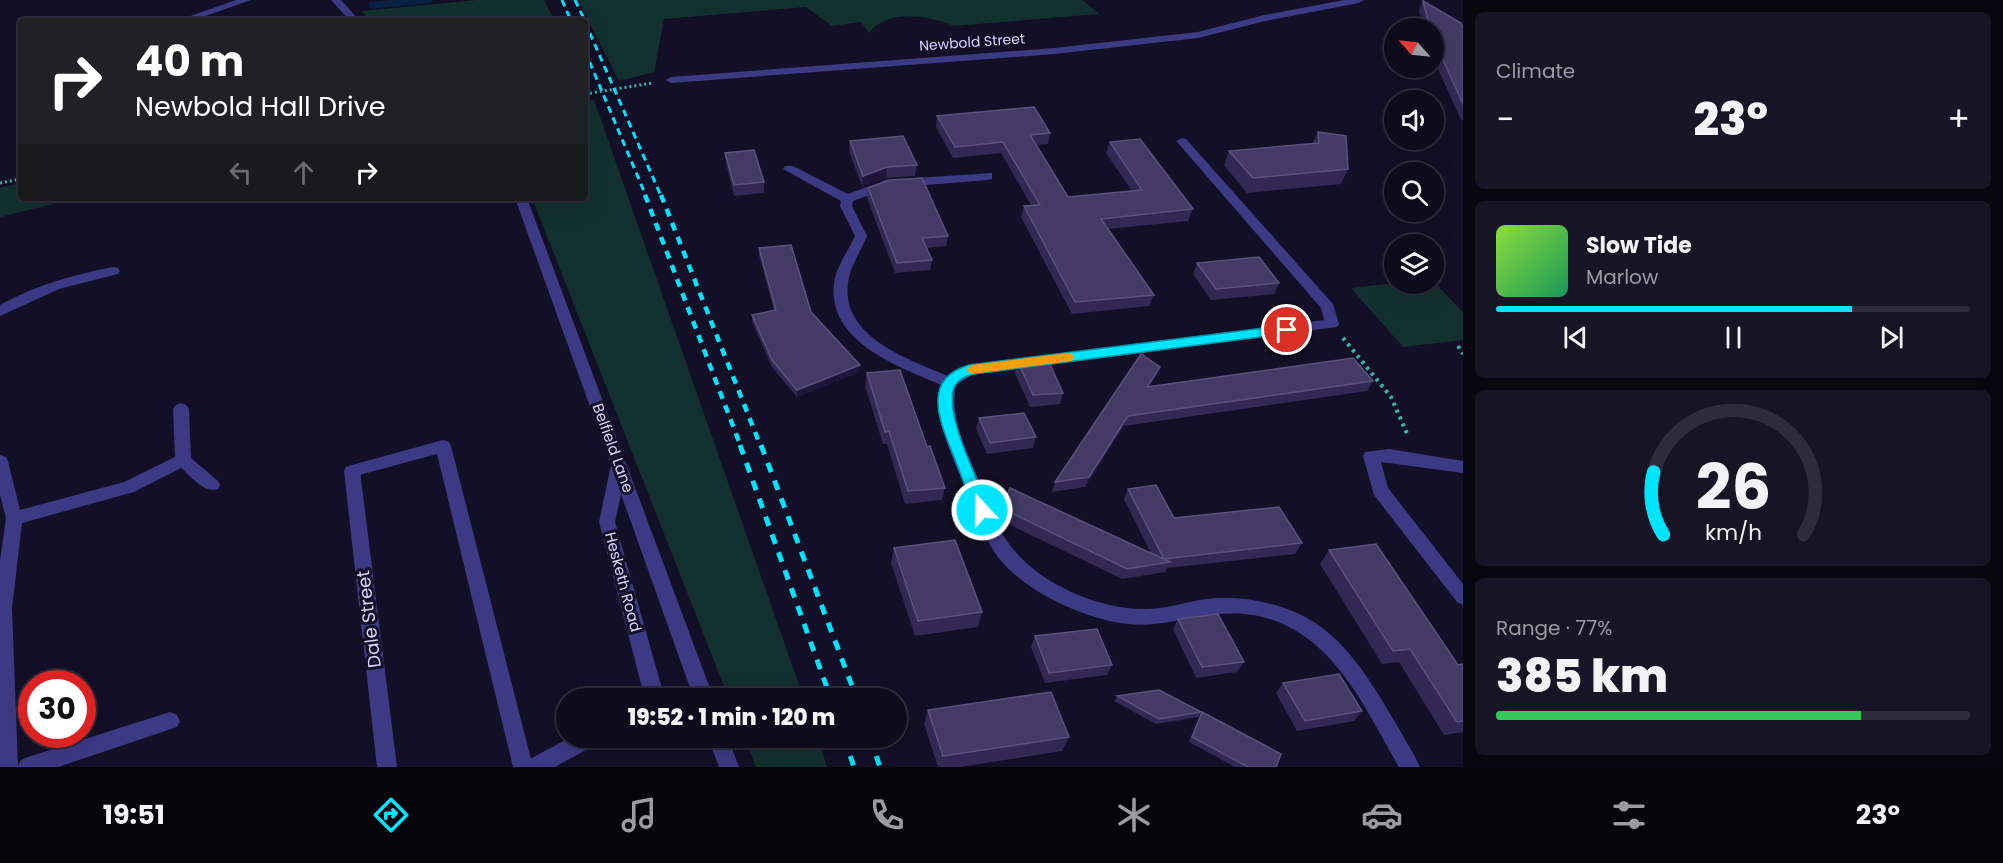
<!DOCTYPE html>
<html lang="en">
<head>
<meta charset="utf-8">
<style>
  body { margin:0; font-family:Poppins,sans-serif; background:#171425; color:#f1f3f6; height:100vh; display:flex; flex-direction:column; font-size:22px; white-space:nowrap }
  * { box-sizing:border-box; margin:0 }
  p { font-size:20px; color:#9b9ba3 }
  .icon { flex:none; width:33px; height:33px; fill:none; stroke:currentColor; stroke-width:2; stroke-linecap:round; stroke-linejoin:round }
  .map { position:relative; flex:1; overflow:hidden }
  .panel { display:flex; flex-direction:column; gap:12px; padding:12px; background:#08060f; width:540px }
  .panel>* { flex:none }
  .top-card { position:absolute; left:18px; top:18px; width:570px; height:183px; border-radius:6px; box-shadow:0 6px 24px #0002,0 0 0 2px #2e2b3b; background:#202124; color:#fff; overflow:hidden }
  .needle { width:39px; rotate:297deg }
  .buttons { position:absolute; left:1384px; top:18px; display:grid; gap:12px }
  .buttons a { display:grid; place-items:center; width:60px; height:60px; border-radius:50%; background:#0e0b1c; box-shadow:0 6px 24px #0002,0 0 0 2px #2e2b3b; font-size:30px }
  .speed { position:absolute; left:18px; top:670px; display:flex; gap:12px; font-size:30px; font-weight:700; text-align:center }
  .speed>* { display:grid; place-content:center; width:78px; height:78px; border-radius:50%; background:#0e0b1c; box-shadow:0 6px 24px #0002,0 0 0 2px #2e2b3b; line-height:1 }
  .speed .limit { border:9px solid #d22; background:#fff; color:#111 }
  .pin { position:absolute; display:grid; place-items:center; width:51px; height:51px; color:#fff; margin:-26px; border:3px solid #fff; border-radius:50%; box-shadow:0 2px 6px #0007 }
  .me { position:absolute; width:66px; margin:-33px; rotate:339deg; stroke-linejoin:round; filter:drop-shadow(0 0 4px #0008) }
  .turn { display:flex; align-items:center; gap:21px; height:126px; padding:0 18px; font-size:27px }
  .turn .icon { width:78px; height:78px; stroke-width:2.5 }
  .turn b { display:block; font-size:42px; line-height:51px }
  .lanes { display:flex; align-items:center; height:57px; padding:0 18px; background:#0003; justify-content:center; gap:30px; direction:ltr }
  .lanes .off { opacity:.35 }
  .big { font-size:45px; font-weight:800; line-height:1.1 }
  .panel .card { flex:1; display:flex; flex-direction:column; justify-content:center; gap:9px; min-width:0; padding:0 21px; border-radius:9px; background:#171425 }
  .panel .dial { align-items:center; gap:0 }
  .dial svg { height:156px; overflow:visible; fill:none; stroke:#2e2b3b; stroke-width:7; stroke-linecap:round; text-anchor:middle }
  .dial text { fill:#f1f3f6; stroke:none }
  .song { display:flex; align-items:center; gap:18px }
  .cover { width:72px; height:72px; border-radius:9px; background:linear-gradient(135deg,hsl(90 70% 55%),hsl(150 70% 35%)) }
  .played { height:6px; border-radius:3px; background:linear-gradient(90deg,#00e5ff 75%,#2e2b3b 75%) }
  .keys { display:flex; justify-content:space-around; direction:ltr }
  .heat { display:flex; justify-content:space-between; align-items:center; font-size:33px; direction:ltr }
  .charge { height:9px; border-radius:4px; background:linear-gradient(90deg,#34c759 77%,#2e2b3b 0) }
  .trip { position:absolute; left:556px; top:688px; width:351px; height:60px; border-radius:30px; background:#0e0b1c; box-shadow:0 6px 24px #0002,0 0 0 2px #2e2b3b; font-weight:800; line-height:60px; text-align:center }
  .menu { display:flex; height:96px; justify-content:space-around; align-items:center; background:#06040b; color:#9b9ba3 }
  .menu .icon { width:42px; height:42px }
  .menu .on { color:#00e5ff }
  .menu b { font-size:27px; color:#f1f3f6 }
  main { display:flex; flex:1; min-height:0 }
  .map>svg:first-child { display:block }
</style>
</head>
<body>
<main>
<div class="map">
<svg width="1463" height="767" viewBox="0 0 1463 767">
  <rect width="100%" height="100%" fill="#130f26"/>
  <!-- green -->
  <path fill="#12302f" d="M477 0H544L555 21H369L362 11Z
    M578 0H1082L1099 14 954 26C929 16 888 8 869 33L861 22 832 26 806 7 664 19 654 72 619 81Z
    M594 100 804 699H729L532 198H585V101Z
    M21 183V198H79L0 217V188Z
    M1434 282 1463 312V340L1403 347 1351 288 1395 283Z
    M745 738H818L827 767H756Z"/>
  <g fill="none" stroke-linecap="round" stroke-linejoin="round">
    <!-- stream -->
    <path stroke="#0a1f44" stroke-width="7" d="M372 5 429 0"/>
    <!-- path-far1 -->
    <path stroke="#2fb8b0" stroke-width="3" stroke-dasharray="2 3" stroke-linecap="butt" d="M585 94 652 83
      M0 183 21 179"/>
    <!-- path -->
    <path stroke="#2fb8b0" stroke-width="4" stroke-dasharray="3 4.5" stroke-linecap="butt" d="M1343 338 1391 397 1408 436
      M1458 346 1463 354"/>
    <!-- service -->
    <path fill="#3d3a85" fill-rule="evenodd" d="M443 440 449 442 451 446 533 767H513L437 454 352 477 346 475 344 471 346 467 352 465Z"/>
    <!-- minor -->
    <path fill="#3d3a85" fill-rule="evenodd" d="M236 0H251L191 21H176Z
      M331 0H341L360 21H350Z
      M1344 0H1364L1359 3 1265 21 1198 38 1054 54 671 83 666 80 671 77 1054 48 1198 32 1264 15Z
      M1182 138 1186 139 1333 304 1339 324 1337 327 972 375 956 385C949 422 969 455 982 488 990 509 998 531 1013 549 1042 585 1100 610 1146 609 1164 609 1182 603 1200 600 1232 594 1267 600 1297 613 1345 634 1373 685 1398 727 1405 740 1414 753 1420 767H1399C1369 716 1341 650 1283 624 1235 603 1201 619 1154 624 1106 630 1034 598 1002 562 986 543 976 517 967 493 954 458 933 423 941 385 898 366 827 342 834 283 836 267 848 251 855 236L840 206 841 201 783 169 785 166H793L848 194 886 180 992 173V179L988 180 888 188 853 201 852 206 867 236C861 251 850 266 848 283 841 337 908 359 948 376L969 365 1324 320 1321 308 1178 143 1176 141Z
      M515 198H527L714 699H694L621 494 615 522 665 699H645L599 522 611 465Z
      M113 267 118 268 120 271 118 274 59 289 0 316V305C36 285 73 275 113 267Z
      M181 403 186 405 189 409 191 458 218 481 220 485 218 489C204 494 191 476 181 468L134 492 22 523 12 608 18 766 21 760 28 757 170 712 177 715 180 721 177 727 58 767H0V561L6 518 0 495V455L6 457 8 461 20 510 124 482 175 457 173 409 176 405Z
      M1389 449 1463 461V473L1381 462 1388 488 1463 584V605L1457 602 1374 495 1363 456 1365 452Z
      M352 465 358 467 360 471 397 767H377L344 471 346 467Z
      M569 738H598L595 745 555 767H525L528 760Z
      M708 738H728L739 767H719Z"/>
    <!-- rail-far2 -->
    <path stroke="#00e5ff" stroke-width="3" stroke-dasharray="7 5" stroke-linecap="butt" d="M562 0 571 21
      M575 0 585 21
      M585 22 661 196
      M585 51 646 196"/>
    <!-- rail-far1 -->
    <path stroke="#00e5ff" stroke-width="4.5" stroke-dasharray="8 7" stroke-linecap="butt" d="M645 195 741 447
      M661 195 761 447"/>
    <!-- rail -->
    <path stroke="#00e5ff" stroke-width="5" stroke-dasharray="10 9" stroke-linecap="butt" d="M740 445 831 699
      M761 445 857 699
      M844 738 854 767
      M870 738 880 767"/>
  </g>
  <!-- wall -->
  <path fill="#312854" d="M1423 1 1463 28V120H1461L1438 69 1434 68V28H1423L1419 10Z
    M937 116 1050 133 1048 144 1036 145 1068 197 1132 191 1106 153 1110 142 1193 209 1188 221 1108 229 1154 295 1149 306 1072 314 1021 217 1024 206 1031 205 1001 153 953 158 936 127Z
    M1318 132 1348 169 1341 184 1247 193 1224 165 1229 151 1313 143Z
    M850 141 917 165 915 176 886 178 862 186 849 152Z
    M725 153 764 182V193L734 196 726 163Z
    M868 188 948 236 946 246 926 248 932 260 930 270 895 273 867 198Z
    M759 248 811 312 859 372 797 397 772 367 752 322V315L774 310 759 255Z
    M1197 263 1279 283 1274 294 1211 300 1193 274Z
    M1018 362 1063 393 1060 404 1030 407 1015 373Z
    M867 373 927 447 945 488 942 500 905 504 887 444H883L865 386Z
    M1156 377 1150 387 1373 381 1367 391 1124 426 1085 487 1052 492 1055 482Z
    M979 418 1036 437 1033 448 987 454 976 429Z
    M1128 489 1174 518 1302 543 1295 554 1167 568 1165 572 1122 579 998 519 1001 508 1151 553 1124 499Z
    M894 548 982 612 978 627 915 636 891 563Z
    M1329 550 1458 665H1463V732L1444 735 1399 662 1382 664 1320 564Z
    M1178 619 1244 662 1237 672 1196 678 1173 629Z
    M1035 636 1112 665 1107 675 1045 683 1031 647Z
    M1283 683 1362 711 1354 721 1297 731 1276 693Z
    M1117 696 1201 712 1198 717 1156 724 1114 701Z
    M928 710 1069 737 1062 751 960 767H938L924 724Z
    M1202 712 1276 767H1235L1189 742 1199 718Z"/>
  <!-- shaded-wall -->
  <path fill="#1d163a" d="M887 167 886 178 862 186 863 176Z
    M860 365 859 372 797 397V390Z
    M1160 367 1156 377 1143 397 1147 387Z
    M1128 416 1124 426 1085 487 1089 477Z"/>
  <!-- building -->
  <path fill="#433a66" stroke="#5a527e" stroke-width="1.5" d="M1423 1 1461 23 1463 28V104L1443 60 1439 59 1434 42V28H1430Z
    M1034 107 1050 133 1030 135 1068 197 1142 190 1110 142 1140 139 1193 209 1101 219 1154 295 1075 302 1024 206 1040 205 1003 142 955 147 937 116Z
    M1318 132 1346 136 1348 169 1253 178 1229 151 1319 143Z
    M903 136 917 165 887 167 863 176 850 141Z
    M754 150 764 182 734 185 725 153Z
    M922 178 948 236 922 238 932 260 897 263 868 188 890 180Z
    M791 245 811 312 860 365 797 390 772 360 752 315 776 310 759 248Z
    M1259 257 1279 283 1216 289 1197 263Z
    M1141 354 1160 367 1147 387 1353 358 1373 381 1128 416 1089 477 1055 482Z
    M1048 360 1063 393 1033 395 1018 362Z
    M900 370 927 447 930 446 945 488 908 491 889 431 885 432 867 373Z
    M1024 413 1036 437 990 443 979 418Z
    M1156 485 1174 518 1279 507 1302 543 1164 559 1128 489Z
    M1010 488 1170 562 1127 569 1001 508Z
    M955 540 982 612 918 621 894 548Z
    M1376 544 1458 665 1462 664 1463 665V721L1457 722 1410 649 1393 651 1329 550Z
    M1218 614 1244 662 1202 667 1178 619Z
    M1097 629 1112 665 1049 673 1035 636Z
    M1339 674 1362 711 1305 721 1283 683Z
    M1159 690 1201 712 1159 719 1117 696Z
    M1051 692 1069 737 943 756 928 710Z
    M1202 712 1281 754 1276 767H1248L1192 737Z"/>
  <!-- route -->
  <path fill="#00e5ff" stroke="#0095a6" stroke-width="1.5" d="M1287 325 1292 326 1294 330 1292 333 997 371C984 373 966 372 957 383 938 403 980 485 990 510L988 514H977C968 498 963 479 956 462 943 428 917 380 969 365Z"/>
  <!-- slow -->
  <path fill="#f59e0b" d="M1067 353 1072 354 1074 357 1072 361 972 374 966 370 972 365Z"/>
  <g text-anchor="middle" stroke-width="6" stroke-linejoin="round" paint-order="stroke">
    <!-- far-street labels -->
    <g font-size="14" fill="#d9d4ff" stroke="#130f26">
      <text transform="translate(972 42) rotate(-4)" y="5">Newbold Street</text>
    </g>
    <!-- street labels -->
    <g font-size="15" fill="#d9d4ff" stroke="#130f26">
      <text transform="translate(613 448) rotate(70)" y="5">Belfield Lane</text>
      <text transform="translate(623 582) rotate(75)" y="5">Hesketh Road</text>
    </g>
    <!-- near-street labels -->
    <g font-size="18" fill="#d9d4ff" stroke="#130f26">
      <text transform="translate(369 619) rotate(-97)" y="6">Dale Street</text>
    </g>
  </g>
</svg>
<div class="buttons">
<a><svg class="needle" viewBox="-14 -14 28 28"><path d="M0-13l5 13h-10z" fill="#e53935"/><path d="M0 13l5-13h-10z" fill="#9b9ba3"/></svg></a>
<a><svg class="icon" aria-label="sound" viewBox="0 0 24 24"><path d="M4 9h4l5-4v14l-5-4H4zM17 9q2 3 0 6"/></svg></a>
<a><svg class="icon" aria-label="search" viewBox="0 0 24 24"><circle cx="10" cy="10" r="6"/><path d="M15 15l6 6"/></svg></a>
<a><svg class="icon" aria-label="layers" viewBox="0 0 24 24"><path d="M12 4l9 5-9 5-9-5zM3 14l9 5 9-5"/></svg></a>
</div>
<div class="speed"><div class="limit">30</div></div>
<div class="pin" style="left:1287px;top:330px;background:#d93025"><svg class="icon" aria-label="arrive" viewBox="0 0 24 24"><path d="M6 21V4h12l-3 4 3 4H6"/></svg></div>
<svg class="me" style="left:982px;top:510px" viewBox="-20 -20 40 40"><circle r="17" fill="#00e5ff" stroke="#fff" stroke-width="3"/><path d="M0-11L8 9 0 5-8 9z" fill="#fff"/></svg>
<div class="trip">19:52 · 1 min · 120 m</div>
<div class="top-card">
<div class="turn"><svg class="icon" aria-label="right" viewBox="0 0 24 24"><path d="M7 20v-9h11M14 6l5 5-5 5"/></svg><div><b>40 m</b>Newbold Hall Drive</div></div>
<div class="lanes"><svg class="icon off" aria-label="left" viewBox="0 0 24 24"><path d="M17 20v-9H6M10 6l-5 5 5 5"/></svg><svg class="icon off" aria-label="ahead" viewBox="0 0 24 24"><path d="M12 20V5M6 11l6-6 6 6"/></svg><svg class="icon" aria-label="right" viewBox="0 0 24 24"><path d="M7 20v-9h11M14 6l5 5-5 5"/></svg></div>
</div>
</div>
<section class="panel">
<div class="card"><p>Climate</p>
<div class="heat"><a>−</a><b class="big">23°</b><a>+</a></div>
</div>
<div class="card">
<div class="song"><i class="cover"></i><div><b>Slow Tide</b><p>Marlow</p></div></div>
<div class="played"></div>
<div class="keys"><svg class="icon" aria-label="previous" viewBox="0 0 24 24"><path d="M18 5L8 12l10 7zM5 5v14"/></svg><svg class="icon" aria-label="pause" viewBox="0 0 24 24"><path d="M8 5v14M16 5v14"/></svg><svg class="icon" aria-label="next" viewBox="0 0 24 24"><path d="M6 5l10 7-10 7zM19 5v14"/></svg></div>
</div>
<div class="card dial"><svg viewBox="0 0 100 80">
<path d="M14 69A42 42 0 1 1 86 69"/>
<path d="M14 69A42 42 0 0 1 9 37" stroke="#00e5ff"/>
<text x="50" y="56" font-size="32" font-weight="700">26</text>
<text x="50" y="72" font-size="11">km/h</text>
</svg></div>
<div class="card"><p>Range · 77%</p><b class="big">385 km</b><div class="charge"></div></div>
</section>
</main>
<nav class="menu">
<b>19:51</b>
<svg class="icon on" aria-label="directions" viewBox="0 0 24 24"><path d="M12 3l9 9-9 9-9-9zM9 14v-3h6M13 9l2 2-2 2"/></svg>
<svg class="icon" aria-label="music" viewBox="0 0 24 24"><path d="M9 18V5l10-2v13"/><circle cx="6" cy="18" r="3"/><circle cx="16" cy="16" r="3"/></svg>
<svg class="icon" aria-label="phone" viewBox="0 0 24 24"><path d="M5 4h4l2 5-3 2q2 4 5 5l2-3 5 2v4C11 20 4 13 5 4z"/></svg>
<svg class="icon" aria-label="climate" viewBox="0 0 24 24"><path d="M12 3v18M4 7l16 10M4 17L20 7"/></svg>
<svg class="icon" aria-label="car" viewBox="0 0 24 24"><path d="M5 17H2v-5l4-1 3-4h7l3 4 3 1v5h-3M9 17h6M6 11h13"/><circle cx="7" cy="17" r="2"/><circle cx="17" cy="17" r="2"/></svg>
<svg class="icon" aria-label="filters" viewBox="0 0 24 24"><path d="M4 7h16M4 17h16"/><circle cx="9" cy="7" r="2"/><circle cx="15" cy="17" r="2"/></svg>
<b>23°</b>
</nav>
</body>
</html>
